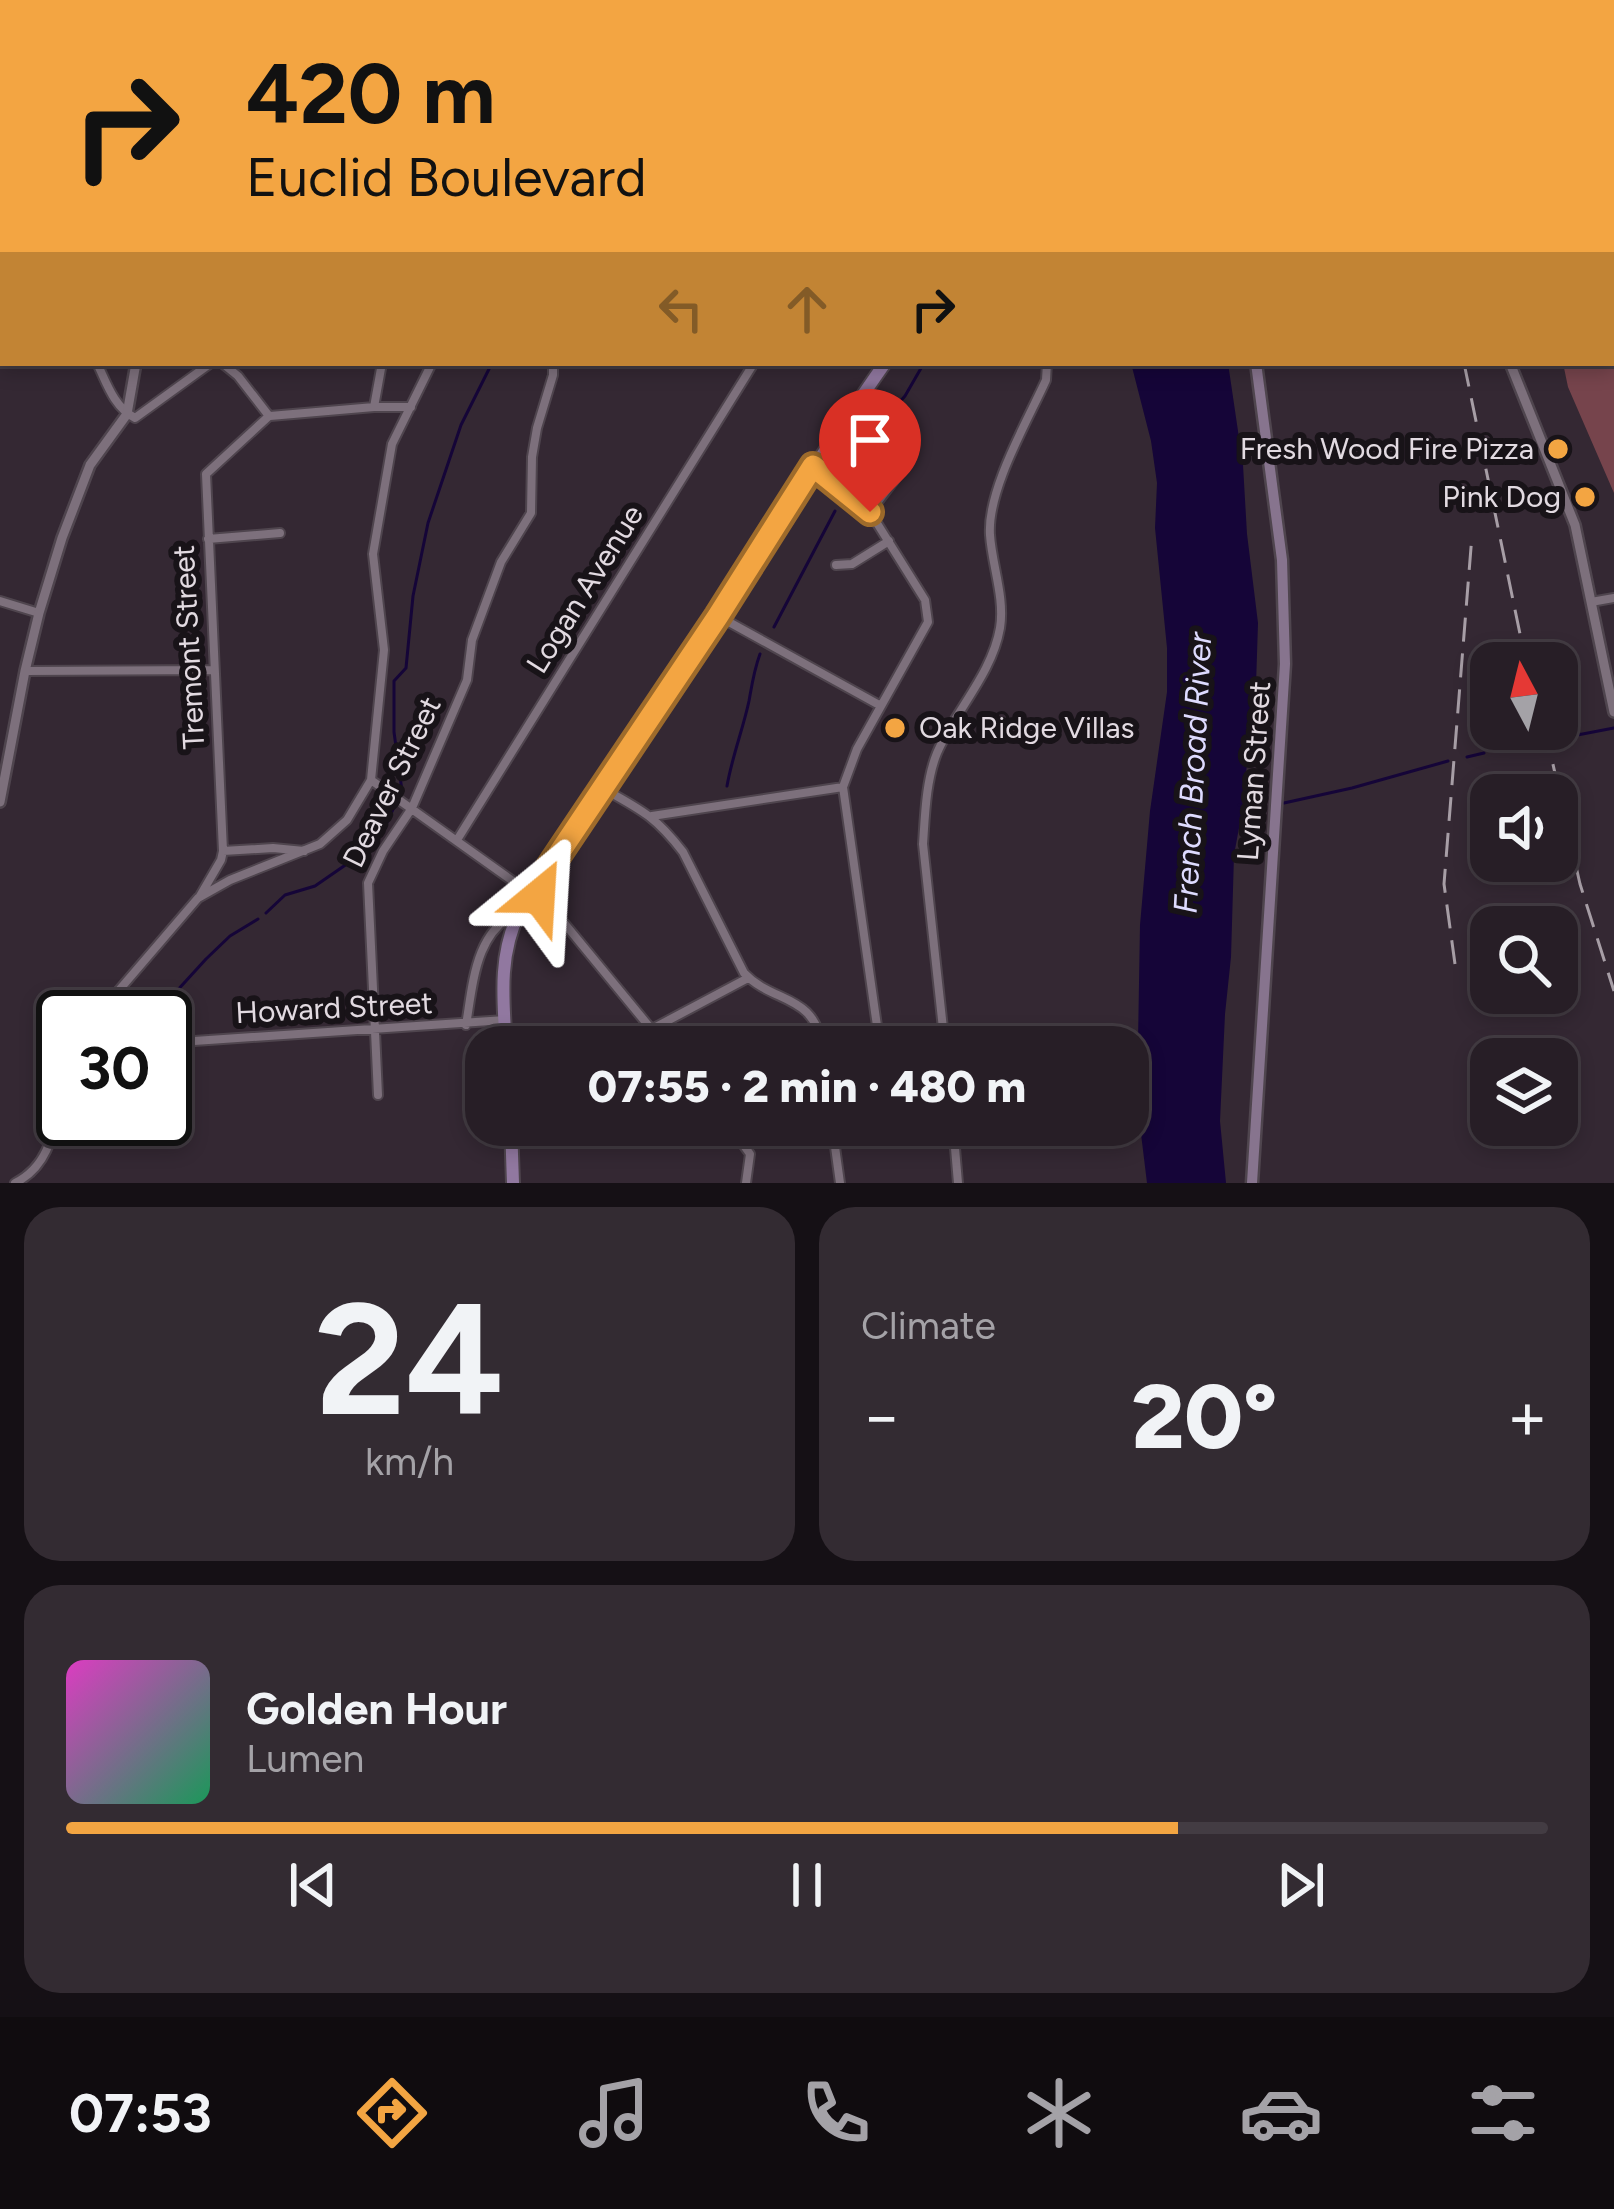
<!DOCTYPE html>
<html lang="en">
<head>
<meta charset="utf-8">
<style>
  body { margin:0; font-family:Figtree,sans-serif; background:#332b32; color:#f1f3f6; height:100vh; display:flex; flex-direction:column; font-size:45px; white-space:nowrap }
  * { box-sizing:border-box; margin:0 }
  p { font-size:39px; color:#a4a2a7 }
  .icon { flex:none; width:66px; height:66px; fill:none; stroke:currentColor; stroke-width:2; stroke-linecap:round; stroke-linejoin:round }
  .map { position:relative; height:1183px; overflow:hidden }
  .sheet { display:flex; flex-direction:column; gap:24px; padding:24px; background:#151015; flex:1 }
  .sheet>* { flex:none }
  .banner { position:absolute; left:0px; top:0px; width:1614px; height:366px; box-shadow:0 6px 18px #0003,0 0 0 3px #433c43; background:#f3a542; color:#111; overflow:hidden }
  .needle { width:78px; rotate:353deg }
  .fabs { position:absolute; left:1470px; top:642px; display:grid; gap:24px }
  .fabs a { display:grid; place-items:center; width:108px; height:108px; border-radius:24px; background:#271e26; box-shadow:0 6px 18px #0003,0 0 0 3px #433c43; font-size:60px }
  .speed { position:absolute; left:36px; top:990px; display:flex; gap:24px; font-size:60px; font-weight:700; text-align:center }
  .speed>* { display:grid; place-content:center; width:156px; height:156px; border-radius:50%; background:#271e26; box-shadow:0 6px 18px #0003,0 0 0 3px #433c43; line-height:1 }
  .speed .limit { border:6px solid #111; border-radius:18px; background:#fff; color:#111 }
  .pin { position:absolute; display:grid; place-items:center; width:102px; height:102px; color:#fff; margin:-123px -51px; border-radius:50% 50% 50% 0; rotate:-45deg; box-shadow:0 0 12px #0007 }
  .pin .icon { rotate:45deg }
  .me { position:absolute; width:132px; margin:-66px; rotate:27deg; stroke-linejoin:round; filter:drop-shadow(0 0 9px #0008) }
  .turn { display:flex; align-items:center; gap:42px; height:252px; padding:0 48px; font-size:54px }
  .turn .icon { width:156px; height:156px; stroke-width:2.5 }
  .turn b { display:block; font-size:84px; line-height:102px }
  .lanes { display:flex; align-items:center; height:114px; padding:0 48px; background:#0003; justify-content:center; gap:60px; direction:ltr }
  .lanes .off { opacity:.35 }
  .big { font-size:90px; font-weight:800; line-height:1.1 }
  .sheet .tile { flex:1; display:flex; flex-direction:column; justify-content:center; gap:18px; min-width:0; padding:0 42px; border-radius:36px; background:#332b32 }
  .sheet .dial { align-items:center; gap:0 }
  .dial b { font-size:156px; line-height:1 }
  .song { display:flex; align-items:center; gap:36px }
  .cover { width:144px; height:144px; border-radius:18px; background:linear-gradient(135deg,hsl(310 70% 55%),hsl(150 70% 35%)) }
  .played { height:12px; border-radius:6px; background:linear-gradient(90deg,#f3a542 75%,#433c43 75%) }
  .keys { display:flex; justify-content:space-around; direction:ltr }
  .heat { display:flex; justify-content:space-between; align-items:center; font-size:66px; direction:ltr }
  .sheet .tiles { flex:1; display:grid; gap:24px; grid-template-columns:1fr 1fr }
  .tile:last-child { grid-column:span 2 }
  .trip { position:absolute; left:465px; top:1026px; width:684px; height:120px; border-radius:36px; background:#271e26; box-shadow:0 6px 18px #0003,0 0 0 3px #433c43; font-weight:800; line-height:120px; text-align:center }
  .dock { display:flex; height:192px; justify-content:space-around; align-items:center; background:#100c0f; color:#a4a2a7 }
  .dock .icon { width:84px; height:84px }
  .dock .selected { color:#f3a542 }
  .dock b { font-size:54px; color:#f1f3f6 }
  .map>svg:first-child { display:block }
</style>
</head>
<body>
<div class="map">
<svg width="1614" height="1183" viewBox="0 0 1614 1183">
  <rect width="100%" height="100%" fill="#342833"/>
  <!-- green -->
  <path fill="#76444c" d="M1611 289 1614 297V493L1568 387 1563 363H1611Z"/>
  <!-- water -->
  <path fill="#150538" d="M1131 363H1228L1243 465 1247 534 1258 623 1256 685 1241 817 1234 855 1231 957 1225 1014 1220 1121 1226 1183H1147L1137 1101 1140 925 1150 811 1167 692V648L1155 528 1157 483 1151 441Z"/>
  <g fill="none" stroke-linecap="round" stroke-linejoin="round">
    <!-- stream -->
    <path stroke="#150538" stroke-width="3" d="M857 484 854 454 905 396 924 363
      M774 627 835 511
      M1567 737 1614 728
      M1467 757 1484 753
      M727 786C732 757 743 729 749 701 752 684 754 670 760 654
      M402 791 394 732V681L406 668 413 596 428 523 461 425 492 363
      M1284 803 1352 788 1448 761
      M1239 805 1262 804
      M266 913 285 895 315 886 357 857 383 831 394 807
      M153 1017 206 959 230 936 258 919"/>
    <defs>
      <path id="minor" d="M44 0V3
        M383 3 389 0
        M440 3 445 0
        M564 3 565 0
        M0 55 3 57
        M1611 182H1614
        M0 230H3
        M0 253 3 256
        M97 363C107 384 114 407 135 418L211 363
        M222 363 238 376 269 416
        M374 407 382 363
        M270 416 374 407H411
        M814 467 870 512 925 600 928 622 857 749 843 787 880 1047
        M870 512 911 458 914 447
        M208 539 280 533
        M836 565 852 564 889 541
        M0 601 39 613
        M1591 602 1614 598
        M718 616 881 706
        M25 671 214 670
        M371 780 517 884 546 901 666 1047
        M604 789C642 810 656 817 683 852L744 973C773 1004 815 993 822 1047
        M652 816 843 787
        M457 840 754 363
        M223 851 273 848 304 851
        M200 896 221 860 223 851 206 474 269 416
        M96 1017 198 898 230 880 320 844 347 820 371 780 384 650 373 554 392 444 432 363
        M466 1025C473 984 475 930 519 912
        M165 1043 505 1020
        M632 1047 652 1029 748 978
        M945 1047 923 844C925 815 926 780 937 753 955 711 992 674 1000 628 1005 598 992 565 990 535 987 490 1027 422 1046 380L1047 363
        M378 1095 368 883 383 851 412 808 467 680 472 640 501 562 531 513 532 457 537 428 553 375V363
        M729 1125 750 1154 746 1183
        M832 1125 840 1183
        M953 1125 958 1183
        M834 1140C853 1138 873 1140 886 1125
        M15 1183C53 1164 54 1124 63 1087"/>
      <path id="tertiary" d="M624 0 626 3
        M196 3 197 0
        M1510 363 1575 525 1614 712
        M0 802 25 671 39 613 62 538 90 465 127 414 136 363"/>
      <path id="secondary" d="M1191 0 1192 3
        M1348 0 1352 3
        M1502 3V0
        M1252 1183 1285 664 1282 560 1256 363"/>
      <path id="primary" d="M1125 3 1127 0
        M506 1047C503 1000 498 954 520 911 646 731 759 543 885 363
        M511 1125 513 1183"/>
    </defs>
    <!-- minor casing -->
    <use href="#minor" stroke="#4f454e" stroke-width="12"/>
    <!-- tertiary casing -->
    <use href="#tertiary" stroke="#4f454e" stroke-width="14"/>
    <!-- secondary casing -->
    <use href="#secondary" stroke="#4f454e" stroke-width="15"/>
    <!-- primary casing -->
    <use href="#primary" stroke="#4f454e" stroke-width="16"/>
    <!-- minor -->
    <use href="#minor" stroke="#7d707c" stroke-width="8"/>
    <!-- tertiary -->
    <use href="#tertiary" stroke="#7d707c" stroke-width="9"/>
    <!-- secondary -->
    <use href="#secondary" stroke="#87748e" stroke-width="10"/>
    <!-- primary -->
    <use href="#primary" stroke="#9178a0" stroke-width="12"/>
    <!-- rail -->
    <path stroke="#a79ea6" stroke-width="3" stroke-dasharray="24 12" stroke-linecap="butt" d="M1262 0 1265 3
      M1464 363 1526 663
      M1545 729 1580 884 1614 991
      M1455 964 1444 884 1472 535"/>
  </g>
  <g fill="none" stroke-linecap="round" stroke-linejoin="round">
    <defs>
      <path id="route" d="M539 896 533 892 718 616 813 466 870 512"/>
    </defs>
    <!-- route casing -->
    <use href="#route" stroke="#9e6b2b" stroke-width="30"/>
    <!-- route -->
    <use href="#route" stroke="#f3a542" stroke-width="21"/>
  </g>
  <!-- markers -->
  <g fill="#f3a542" stroke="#181318" stroke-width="4.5">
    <circle cx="1558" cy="449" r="12"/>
    <circle cx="1585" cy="497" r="12"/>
    <circle cx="895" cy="728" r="12"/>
  </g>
  <g text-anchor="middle" stroke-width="12" stroke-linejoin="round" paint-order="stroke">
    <!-- poi labels -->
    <g font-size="30" fill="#e2dae1" stroke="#181318" text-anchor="end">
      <text x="1534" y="459">Fresh Wood Fire Pizza</text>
      <text x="1561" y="507">Pink Dog</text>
      <text x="919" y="738" text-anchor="start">Oak Ridge Villas</text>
    </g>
    <!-- street labels -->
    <g font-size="30" fill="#e2dae1" stroke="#181318">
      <text transform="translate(585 589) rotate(-58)" y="10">Logan Avenue</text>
      <text transform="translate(189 647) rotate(-93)" y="10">Tremont Street</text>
      <text transform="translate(1254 771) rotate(-86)" y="10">Lyman Street</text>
      <text transform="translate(392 782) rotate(-64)" y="10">Deaver Street</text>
      <text transform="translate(334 1008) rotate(-3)" y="10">Howard Street</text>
    </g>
    <!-- water labels -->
    <g font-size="33" font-style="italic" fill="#dedbff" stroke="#181318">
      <text transform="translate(1192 773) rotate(-87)" y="12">French Broad River</text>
    </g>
  </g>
</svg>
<div class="fabs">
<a><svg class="needle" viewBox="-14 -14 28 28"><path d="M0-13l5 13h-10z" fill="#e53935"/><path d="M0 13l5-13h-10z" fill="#a4a2a7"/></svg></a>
<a><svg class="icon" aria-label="sound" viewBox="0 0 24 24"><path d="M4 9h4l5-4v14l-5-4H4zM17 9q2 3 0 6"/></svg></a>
<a><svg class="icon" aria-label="search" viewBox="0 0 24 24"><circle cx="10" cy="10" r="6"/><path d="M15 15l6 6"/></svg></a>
<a><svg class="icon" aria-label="layers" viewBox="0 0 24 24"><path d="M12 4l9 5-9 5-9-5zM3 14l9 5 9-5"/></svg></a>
</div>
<div class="speed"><div class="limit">30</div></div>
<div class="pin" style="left:870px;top:512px;background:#d93025"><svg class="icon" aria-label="arrive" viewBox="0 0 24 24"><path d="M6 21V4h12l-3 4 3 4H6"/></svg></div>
<svg class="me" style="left:539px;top:896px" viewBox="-20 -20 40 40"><path d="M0-17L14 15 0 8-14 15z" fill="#f3a542" stroke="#fff" stroke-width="4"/></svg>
<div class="trip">07:55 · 2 min · 480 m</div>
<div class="banner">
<div class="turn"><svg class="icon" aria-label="right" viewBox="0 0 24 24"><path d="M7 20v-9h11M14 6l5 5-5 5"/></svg><div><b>420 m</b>Euclid Boulevard</div></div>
<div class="lanes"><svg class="icon off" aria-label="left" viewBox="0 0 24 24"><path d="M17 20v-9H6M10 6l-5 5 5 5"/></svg><svg class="icon off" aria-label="ahead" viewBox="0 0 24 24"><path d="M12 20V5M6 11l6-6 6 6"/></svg><svg class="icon" aria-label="right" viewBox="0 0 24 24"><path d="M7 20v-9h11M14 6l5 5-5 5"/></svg></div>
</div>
</div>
<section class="sheet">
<div class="tiles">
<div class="tile dial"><b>24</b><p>km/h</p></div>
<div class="tile"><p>Climate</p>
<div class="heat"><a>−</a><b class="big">20°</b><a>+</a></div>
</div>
<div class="tile">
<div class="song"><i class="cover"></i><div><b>Golden Hour</b><p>Lumen</p></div></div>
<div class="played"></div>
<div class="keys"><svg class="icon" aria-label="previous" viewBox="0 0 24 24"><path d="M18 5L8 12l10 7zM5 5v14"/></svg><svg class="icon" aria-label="pause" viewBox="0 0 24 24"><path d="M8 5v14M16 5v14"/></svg><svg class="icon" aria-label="next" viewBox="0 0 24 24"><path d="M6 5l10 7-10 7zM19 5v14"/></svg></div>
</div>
</div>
</section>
<nav class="dock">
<b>07:53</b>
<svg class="icon selected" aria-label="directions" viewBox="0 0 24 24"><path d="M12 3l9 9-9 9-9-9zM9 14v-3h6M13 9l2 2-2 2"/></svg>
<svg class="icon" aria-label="music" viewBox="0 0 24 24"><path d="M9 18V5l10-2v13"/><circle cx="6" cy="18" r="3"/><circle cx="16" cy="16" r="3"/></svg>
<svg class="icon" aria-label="phone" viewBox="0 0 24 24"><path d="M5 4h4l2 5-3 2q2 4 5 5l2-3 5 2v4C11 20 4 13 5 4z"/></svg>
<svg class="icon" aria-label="climate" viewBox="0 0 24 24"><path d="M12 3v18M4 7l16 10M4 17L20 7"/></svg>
<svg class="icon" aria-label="car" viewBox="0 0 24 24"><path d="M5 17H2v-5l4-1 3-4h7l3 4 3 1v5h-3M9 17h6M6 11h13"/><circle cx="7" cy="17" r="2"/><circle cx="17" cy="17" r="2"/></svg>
<svg class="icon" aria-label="filters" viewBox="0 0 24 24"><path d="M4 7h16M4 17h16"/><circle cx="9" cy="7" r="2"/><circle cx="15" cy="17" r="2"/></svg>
</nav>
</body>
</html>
